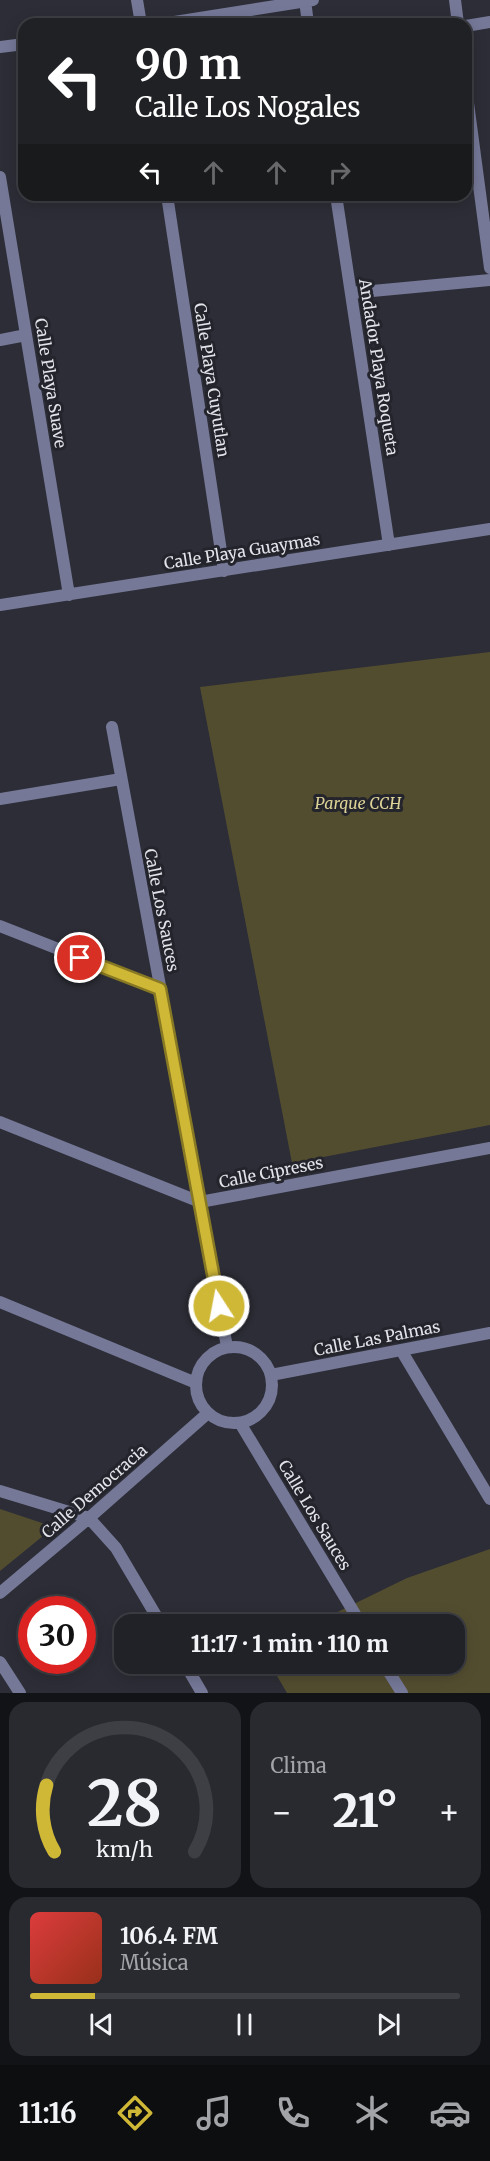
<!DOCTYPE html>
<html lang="es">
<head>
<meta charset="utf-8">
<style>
  body { margin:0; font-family:Merriweather,serif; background:#292a30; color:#f1f3f6; height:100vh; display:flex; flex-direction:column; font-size:22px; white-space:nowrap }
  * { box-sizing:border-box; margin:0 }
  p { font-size:20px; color:#a2a4a8 }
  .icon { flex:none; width:33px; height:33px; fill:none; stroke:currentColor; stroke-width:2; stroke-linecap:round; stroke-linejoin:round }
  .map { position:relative; height:1693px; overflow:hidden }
  .drawer { display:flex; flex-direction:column; gap:9px; padding:9px; background:#121316; flex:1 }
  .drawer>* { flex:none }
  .banner { position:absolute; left:18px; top:18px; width:454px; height:183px; border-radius:18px; box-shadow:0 3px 15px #0003,0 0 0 2px #3e3f45; background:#202124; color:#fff; overflow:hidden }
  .speed { position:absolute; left:18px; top:1596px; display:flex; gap:12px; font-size:30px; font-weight:700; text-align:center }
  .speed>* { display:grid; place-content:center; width:78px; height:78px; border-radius:50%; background:#212228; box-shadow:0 3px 15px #0003,0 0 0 2px #3e3f45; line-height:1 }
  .speed .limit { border:9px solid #d22; background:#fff; color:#111 }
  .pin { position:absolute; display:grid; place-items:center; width:51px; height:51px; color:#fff; margin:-26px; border:3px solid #fff; border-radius:50%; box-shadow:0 2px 6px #0007 }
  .me { position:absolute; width:66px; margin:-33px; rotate:349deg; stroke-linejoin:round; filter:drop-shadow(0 0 4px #0008) }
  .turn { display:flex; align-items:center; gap:21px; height:126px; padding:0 18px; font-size:27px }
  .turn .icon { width:78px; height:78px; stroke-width:2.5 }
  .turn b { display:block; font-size:42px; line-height:51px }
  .lanes { display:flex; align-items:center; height:57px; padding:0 18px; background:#0003; justify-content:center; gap:30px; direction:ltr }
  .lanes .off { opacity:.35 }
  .big { font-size:45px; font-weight:800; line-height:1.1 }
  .drawer .tile { flex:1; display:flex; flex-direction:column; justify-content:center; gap:9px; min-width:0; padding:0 21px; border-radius:18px; background:#292a30 }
  .drawer .dial { align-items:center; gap:0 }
  .dial svg { height:156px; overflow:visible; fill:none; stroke:#3e3f45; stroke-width:7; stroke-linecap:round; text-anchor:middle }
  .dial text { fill:#f1f3f6; stroke:none }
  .song { display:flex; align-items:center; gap:18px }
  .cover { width:72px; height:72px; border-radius:9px; background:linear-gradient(135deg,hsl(0 70% 55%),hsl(10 70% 35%)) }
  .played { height:6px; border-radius:3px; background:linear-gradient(90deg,#d0b837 15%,#3e3f45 15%) }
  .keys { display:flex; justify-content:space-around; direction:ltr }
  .heat { display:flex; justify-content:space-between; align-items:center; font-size:33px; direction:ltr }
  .drawer .tiles { flex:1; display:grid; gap:9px; grid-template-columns:1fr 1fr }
  .tile:last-child { grid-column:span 2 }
  .trip { position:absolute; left:114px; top:1614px; width:351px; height:60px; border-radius:18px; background:#212228; box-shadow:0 3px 15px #0003,0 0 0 2px #3e3f45; font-weight:800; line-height:60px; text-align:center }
  .menu { display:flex; height:96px; justify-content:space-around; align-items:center; background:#0d0e10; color:#a2a4a8 }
  .menu .icon { width:42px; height:42px }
  .menu .current { color:#d0b837 }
  .menu b { font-size:27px; color:#f1f3f6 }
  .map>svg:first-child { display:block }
</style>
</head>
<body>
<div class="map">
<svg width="490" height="1693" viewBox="0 0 490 1693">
  <rect width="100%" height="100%" fill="#2c2d36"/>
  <!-- green -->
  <path fill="#534d30" d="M490 652V1125L292 1163 200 687Z
    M0 1509 54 1527 0 1571Z
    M490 1549V1693H287L270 1664H454V1624H313L407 1578Z"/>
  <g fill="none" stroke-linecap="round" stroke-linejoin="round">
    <!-- street -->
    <path stroke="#757897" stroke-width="12" d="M137 0 141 24
      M305 0 308 24
      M455 0 458 24
      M162 24 313 0
      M466 26 490 22
      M0 47 24 44
      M466 88 490 268
      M0 177 69 595
      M167 195 224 571
      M336 195 389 545
      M351 293 490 280
      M0 340 26 335
      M0 605 490 529
      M112 727 227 1347
      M0 799 121 779
      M0 926 160 989
      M0 1122 200 1202 490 1148
      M0 1302 196 1383
      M196 1385a38 38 0 1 1 76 0a38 38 0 1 1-76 0Z
      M401 1350 490 1499
      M271 1375 490 1333
      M240 1423 361 1624
      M0 1491 89 1518 116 1548 161 1624
      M0 1593 89 1518 208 1413
      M0 1662 20 1693
      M185 1664 202 1693
      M384 1664 402 1693"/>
  </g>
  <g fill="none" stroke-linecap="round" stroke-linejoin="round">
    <defs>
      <path id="route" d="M80 958 160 989 219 1306"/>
    </defs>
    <!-- route casing -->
    <use href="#route" stroke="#877824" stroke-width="15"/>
    <!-- route -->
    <use href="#route" stroke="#d0b837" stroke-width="10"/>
  </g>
  <g text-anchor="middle" stroke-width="6" stroke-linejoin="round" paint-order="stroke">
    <!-- street labels -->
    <g font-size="16" fill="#e3e4ea" stroke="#23242c">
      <text transform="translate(379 367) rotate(81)" y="6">Andador Playa Roqueta</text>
      <text transform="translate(212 380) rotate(81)" y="6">Calle Playa Cuyutlan</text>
      <text transform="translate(51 383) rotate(81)" y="6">Calle Playa Suave</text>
      <text transform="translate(242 551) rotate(-9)" y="6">Calle Playa Guaymas</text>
      <text transform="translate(162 910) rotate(79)" y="6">Calle Los Sauces</text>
      <text transform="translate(271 1172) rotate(-11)" y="6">Calle Cipreses</text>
      <text transform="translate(377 1338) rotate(-11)" y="6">Calle Las Palmas</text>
      <text transform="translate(94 1491) rotate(-41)" y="6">Calle Democracia</text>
      <text transform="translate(315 1515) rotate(59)" y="6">Calle Los Sauces</text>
    </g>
    <!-- park labels -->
    <g font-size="16" font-style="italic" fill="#ddd297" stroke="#23242c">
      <text x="358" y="809">Parque CCH</text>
    </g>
  </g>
</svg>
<div class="speed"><div class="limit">30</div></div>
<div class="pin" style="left:80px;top:958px;background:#d93025"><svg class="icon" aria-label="arrive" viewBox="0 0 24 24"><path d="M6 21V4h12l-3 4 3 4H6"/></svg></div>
<svg class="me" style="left:219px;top:1306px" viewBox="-20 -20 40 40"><circle r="17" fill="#d0b837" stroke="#fff" stroke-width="3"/><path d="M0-11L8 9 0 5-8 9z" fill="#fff"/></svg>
<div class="trip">11:17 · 1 min · 110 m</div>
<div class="banner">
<div class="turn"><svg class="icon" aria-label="left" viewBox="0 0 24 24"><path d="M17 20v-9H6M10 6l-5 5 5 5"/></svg><div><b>90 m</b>Calle Los Nogales</div></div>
<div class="lanes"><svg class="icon" aria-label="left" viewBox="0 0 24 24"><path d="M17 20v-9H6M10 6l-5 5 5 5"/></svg><svg class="icon off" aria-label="ahead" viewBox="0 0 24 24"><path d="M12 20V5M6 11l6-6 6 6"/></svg><svg class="icon off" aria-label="ahead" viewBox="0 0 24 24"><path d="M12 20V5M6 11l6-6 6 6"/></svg><svg class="icon off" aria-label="right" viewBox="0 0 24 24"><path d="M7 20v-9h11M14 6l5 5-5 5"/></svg></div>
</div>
</div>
<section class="drawer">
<div class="tiles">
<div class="tile dial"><svg viewBox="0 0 100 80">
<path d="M14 69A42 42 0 1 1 86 69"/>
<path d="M14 69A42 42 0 0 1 10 35" stroke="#d0b837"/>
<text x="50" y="56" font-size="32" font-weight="700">28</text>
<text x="50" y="72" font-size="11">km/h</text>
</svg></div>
<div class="tile"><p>Clima</p>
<div class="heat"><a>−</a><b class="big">21°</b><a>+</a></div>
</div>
<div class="tile">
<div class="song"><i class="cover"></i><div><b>106.4 FM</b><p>Música</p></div></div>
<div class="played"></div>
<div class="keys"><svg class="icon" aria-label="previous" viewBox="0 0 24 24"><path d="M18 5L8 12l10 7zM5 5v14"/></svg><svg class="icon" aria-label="pause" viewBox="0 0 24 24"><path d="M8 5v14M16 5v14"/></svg><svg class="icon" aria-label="next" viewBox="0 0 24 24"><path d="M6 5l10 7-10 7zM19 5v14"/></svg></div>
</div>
</div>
</section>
<nav class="menu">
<b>11:16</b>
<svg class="icon current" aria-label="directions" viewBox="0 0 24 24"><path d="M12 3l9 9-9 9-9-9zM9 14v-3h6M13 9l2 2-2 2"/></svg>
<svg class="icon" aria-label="music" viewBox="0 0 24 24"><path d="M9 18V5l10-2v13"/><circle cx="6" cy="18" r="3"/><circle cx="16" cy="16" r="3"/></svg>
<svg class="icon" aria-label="phone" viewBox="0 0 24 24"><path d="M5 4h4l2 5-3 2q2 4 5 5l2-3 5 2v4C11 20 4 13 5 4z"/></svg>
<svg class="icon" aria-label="climate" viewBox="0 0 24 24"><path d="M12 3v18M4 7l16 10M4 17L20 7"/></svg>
<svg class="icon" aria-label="car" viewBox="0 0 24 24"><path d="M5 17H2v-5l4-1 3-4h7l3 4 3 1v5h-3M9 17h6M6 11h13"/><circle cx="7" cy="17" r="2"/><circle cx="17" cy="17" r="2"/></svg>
</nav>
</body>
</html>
